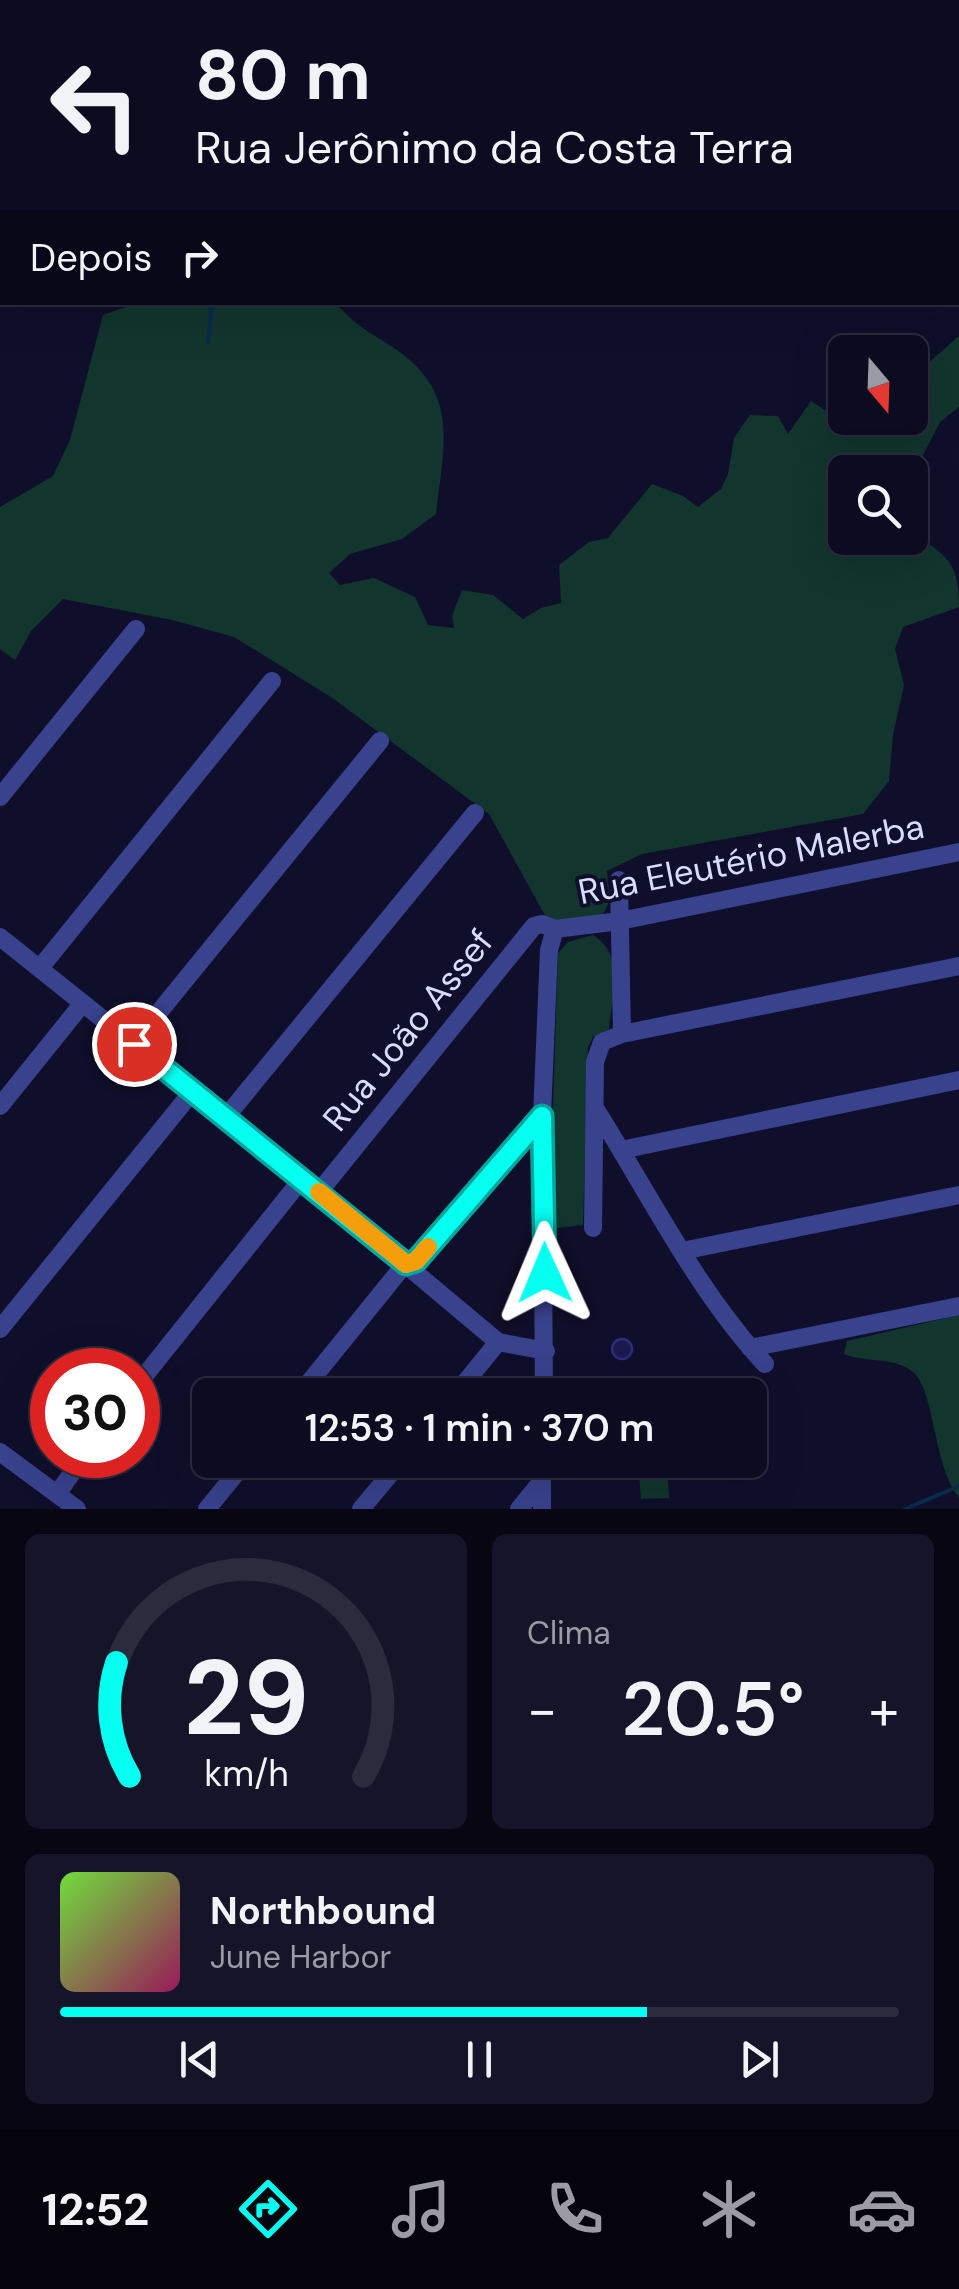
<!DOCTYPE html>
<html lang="pt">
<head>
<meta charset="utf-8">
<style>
  body { margin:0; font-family:"DM Sans",sans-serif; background:#151429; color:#f1f3f6; height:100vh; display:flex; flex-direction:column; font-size:38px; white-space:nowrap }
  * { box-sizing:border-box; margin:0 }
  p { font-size:32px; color:#9a9ba5 }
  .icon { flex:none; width:55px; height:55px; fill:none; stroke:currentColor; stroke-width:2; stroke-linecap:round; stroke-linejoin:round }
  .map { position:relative; height:1509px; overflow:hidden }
  .side { display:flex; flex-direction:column; gap:25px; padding:25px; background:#070612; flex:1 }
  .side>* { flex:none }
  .guide { position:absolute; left:0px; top:0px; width:960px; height:305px; box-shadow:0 10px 40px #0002,0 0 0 2px #2c2b3e; background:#0c0b20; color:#f1f3f6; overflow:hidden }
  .needle { width:65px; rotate:161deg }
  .tools { position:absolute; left:828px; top:335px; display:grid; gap:20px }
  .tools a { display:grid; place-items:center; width:100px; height:100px; border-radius:15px; background:#0c0b20; box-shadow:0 10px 40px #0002,0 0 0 2px #2c2b3e; font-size:50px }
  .speed { position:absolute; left:30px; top:1348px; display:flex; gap:20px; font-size:50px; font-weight:700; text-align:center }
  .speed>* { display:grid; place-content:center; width:130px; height:130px; border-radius:50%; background:#0c0b20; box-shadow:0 10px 40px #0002,0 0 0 2px #2c2b3e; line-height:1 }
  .speed .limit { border:15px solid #d22; background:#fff; color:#111 }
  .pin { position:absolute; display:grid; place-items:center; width:85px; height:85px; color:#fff; margin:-42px; border:5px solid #fff; border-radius:50%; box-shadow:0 2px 10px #0007 }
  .me { position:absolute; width:110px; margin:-55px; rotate:359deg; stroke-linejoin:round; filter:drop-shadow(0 0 8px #0008) }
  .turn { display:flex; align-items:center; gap:35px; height:210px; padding:0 30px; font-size:45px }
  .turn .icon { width:130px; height:130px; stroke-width:2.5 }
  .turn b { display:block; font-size:70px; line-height:85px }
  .then { display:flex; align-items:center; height:95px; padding:0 30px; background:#0003; gap:20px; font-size:38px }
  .big { font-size:75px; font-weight:600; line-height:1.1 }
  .side .tile { flex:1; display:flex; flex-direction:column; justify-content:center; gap:15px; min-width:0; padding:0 35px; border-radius:15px; background:#151429 }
  .side .dial { align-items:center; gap:0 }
  .dial svg { height:260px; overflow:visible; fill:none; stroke:#2c2b3e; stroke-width:7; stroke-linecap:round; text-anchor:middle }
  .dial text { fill:#f1f3f6; stroke:none }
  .song { display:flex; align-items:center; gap:30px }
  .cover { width:120px; height:120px; border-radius:15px; background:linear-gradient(135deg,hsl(100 70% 55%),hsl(330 70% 35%)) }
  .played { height:10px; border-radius:5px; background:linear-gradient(90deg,#05fff0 70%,#2c2b3e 70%) }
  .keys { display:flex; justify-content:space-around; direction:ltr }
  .heat { display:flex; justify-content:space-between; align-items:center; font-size:55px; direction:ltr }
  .side .tiles { flex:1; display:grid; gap:25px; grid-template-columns:1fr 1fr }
  .tile:last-child { grid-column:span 2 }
  .trip { position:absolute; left:192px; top:1378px; width:575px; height:100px; border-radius:15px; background:#0c0b20; box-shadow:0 10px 40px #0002,0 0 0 2px #2c2b3e; font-weight:600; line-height:100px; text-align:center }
  .dock { display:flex; height:160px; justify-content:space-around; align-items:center; background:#05040d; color:#9a9ba5 }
  .dock .icon { width:70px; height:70px }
  .dock .current { color:#05fff0 }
  .dock b { font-size:45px; color:#f1f3f6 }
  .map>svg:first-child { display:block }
</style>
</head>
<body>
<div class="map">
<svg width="959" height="1509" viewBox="0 0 959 1509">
  <rect width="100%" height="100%" fill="#100f2b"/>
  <!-- green -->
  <path fill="#12352e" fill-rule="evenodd" d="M137 303H336C357 328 372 333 397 350 461 395 443 448 436 514L402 539 350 554 329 573 340 585 374 578 415 597 428 625 454 628 452 616 462 590 493 595 523 619 541 608 561 603 559 565 589 542 608 538 652 484 683 496 698 507 721 489 728 474 734 438 750 415 778 416 788 434 811 401 840 420 857 426 866 418H910V379L959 336V407L940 422 914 473 918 537C951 557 959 568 959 607L903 627 895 649 904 685 893 735 889 781 863 814 642 854 607 871 610 900 604 913 574 923 547 919 489 814 331 697 234 637 172 620 63 599 31 631 15 660 0 649V507L53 476 70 440 103 315ZM845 472H910V538H845Z
    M593 935C626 956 612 996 609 1029L593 1037 588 1047 583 1225 549 1229 558 953 568 942Z
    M959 1315V1497C933 1466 935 1390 913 1372 894 1356 865 1363 844 1354L847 1341Z
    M638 1460H667L669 1498 641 1499Z"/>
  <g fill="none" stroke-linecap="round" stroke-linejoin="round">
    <!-- stream -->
    <path stroke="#082b4c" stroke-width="4" d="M343 2 345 0
      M208 342 212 302
      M905 1509 959 1486"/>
  </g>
  <!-- building -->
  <path fill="#1c1a4d" stroke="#2e2b7a" stroke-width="2.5" d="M612 1349a10 10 0 1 1 20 0a10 10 0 1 1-20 0Z"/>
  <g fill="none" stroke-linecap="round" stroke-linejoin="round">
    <!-- path -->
    <path stroke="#29c3a1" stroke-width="2.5" stroke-dasharray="5 8" stroke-linecap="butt" d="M37 2 39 0
      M0 62 2 58"/>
    <!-- minor -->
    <path stroke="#38428d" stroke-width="18" d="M0 797 136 629
      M619 880 622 1034
      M0 937 319 1192 498 1342 546 1351
      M40 968 272 681
      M133 1044 380 741
      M0 1106 83 1003
      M595 1108C649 1193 696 1290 765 1364
      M225 1118 475 813
      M621 1150 959 1080
      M319 1192 534 926 542 924 555 929 620 921 959 852
      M593 1228 595 1062 602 1042 622 1034 959 966
      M682 1251 959 1195
      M0 1329 192 1092
      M750 1348 959 1306
      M138 1384 301 1180
      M299 1395 405 1264 416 1261 542 1116
      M455 1395 498 1342
      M544 1395 542 1116 549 950 555 929
      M0 1452 77 1509
      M542 1460V1509
      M57 1494 85 1455
      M207 1509 247 1460
      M361 1509 402 1460
      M519 1509 541 1482"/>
  </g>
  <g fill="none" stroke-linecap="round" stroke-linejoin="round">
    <defs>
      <path id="route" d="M134 1044 406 1264 416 1261 542 1116 545 1273"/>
    </defs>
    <!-- route casing -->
    <use href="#route" stroke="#03a69c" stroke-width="25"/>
    <!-- route -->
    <use href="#route" stroke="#05fff0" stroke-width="18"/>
    <!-- slow -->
    <path stroke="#f59e0b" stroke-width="18" d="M319 1192 406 1264 416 1261 428 1247"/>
  </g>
  <g text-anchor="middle" stroke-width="8" stroke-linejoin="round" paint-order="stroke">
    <!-- street labels -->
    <g font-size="35" fill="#d9dbff" stroke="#100f2b">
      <text transform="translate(751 859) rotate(-11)" y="12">Rua Eleutério Malerba</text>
      <text transform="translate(408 1030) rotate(-51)" y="12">Rua João Assef</text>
    </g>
  </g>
</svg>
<div class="tools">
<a><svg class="needle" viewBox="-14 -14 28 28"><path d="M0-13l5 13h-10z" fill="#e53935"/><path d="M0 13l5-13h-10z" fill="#9a9ba5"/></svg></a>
<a><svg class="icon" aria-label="search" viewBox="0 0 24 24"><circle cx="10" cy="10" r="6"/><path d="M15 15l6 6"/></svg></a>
</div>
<div class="speed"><div class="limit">30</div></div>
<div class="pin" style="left:134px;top:1044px;background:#d93025"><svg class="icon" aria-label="arrive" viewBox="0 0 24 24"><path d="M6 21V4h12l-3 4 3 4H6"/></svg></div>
<svg class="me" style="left:545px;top:1273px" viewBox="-20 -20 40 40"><path d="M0-17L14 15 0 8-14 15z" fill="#05fff0" stroke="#fff" stroke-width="4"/></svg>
<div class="trip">12:53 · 1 min · 370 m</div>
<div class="guide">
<div class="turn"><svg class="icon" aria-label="left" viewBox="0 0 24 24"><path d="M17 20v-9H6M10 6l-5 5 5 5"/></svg><div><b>80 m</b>Rua Jerônimo da Costa Terra</div></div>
<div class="then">Depois<svg class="icon" aria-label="right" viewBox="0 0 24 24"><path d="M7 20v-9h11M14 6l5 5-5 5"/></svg></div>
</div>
</div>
<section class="side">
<div class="tiles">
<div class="tile dial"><svg viewBox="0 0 100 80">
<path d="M14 69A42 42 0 1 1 86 69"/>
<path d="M14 69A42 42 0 0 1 10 34" stroke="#05fff0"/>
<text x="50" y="56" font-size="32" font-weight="700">29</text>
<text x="50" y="72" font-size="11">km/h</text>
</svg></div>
<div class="tile"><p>Clima</p>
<div class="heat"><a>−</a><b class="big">20.5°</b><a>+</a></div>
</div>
<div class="tile">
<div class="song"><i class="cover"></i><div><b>Northbound</b><p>June Harbor</p></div></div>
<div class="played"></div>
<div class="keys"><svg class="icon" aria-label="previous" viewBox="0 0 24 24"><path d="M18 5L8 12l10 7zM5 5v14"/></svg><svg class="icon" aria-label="pause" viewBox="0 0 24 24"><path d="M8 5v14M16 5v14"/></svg><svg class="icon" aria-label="next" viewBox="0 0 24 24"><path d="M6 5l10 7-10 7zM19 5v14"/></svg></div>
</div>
</div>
</section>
<nav class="dock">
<b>12:52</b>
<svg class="icon current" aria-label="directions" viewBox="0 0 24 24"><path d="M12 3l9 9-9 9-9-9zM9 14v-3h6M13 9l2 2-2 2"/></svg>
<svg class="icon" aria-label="music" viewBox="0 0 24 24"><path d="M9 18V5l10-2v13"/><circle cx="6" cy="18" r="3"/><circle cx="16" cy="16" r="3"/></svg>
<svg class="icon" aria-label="phone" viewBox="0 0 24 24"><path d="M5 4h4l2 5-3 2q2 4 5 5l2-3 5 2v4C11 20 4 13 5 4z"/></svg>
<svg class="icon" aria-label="climate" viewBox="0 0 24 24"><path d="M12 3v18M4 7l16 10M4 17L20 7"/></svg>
<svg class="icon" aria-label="car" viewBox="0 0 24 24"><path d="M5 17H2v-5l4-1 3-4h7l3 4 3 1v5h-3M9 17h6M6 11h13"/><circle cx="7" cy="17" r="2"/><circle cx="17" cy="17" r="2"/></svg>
</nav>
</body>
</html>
